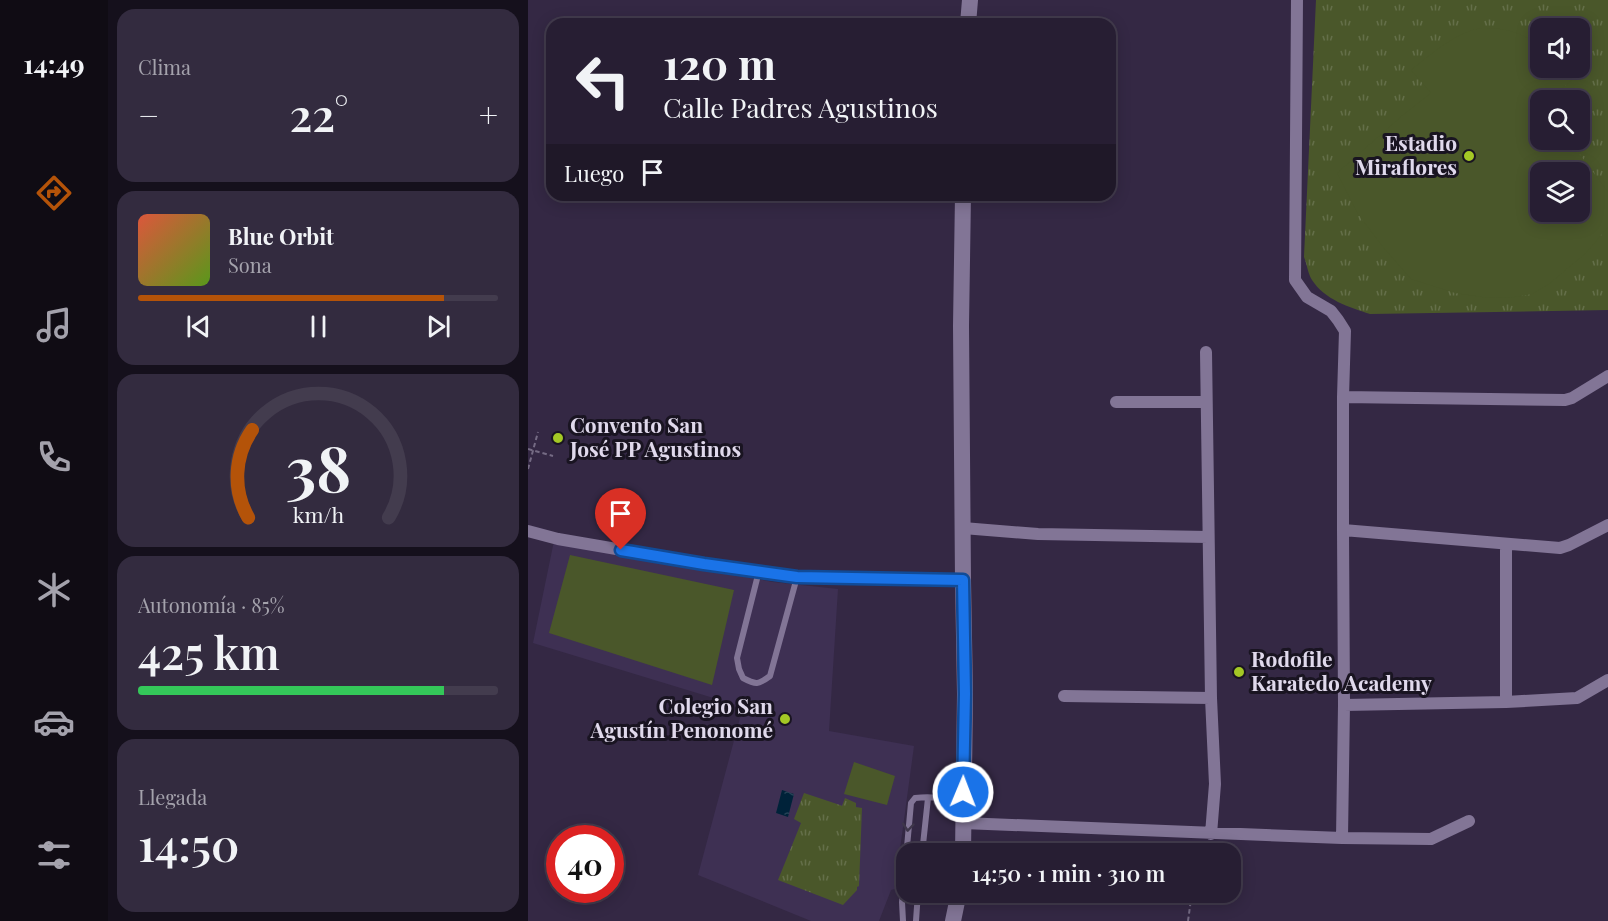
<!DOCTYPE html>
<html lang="es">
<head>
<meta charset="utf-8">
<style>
  body { margin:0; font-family:"Playfair Display",serif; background:#332b3f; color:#f1f3f6; height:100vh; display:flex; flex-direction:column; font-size:22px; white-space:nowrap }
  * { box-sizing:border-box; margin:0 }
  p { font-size:20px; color:#a4a2ac }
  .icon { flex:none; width:33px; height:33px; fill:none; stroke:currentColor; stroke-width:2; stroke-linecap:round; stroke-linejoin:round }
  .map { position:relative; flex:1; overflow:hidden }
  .panel { display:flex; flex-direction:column; gap:9px; padding:9px; background:#15101c; width:420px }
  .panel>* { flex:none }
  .guide { position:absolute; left:18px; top:18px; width:570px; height:183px; border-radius:18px; box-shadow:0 3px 15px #0003,0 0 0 2px #433c4e; background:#271e33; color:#f1f3f6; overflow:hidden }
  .tools { position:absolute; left:1002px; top:18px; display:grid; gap:12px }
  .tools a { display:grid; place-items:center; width:60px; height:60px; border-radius:12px; background:#271e33; box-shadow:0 3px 15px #0003,0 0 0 2px #433c4e; font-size:30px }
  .speed { position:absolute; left:18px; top:825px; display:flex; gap:12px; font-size:30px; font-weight:700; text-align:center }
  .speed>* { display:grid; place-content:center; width:78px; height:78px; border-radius:50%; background:#271e33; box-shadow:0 3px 15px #0003,0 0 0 2px #433c4e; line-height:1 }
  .speed .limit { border:9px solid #d22; background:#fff; color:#111 }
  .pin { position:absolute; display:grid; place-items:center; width:51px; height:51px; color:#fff; margin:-62px -26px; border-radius:50% 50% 50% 0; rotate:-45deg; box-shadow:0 0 6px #0007 }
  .pin .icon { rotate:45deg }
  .me { position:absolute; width:66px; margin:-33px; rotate:1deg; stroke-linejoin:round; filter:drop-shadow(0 0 4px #0008) }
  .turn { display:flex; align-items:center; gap:21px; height:126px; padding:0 18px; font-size:27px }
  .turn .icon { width:78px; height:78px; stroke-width:2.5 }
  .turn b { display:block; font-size:42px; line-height:51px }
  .then { display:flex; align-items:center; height:57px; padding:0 18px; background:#0003; gap:12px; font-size:22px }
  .big { font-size:45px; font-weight:600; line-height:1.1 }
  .panel .widget { flex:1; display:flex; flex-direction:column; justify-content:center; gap:9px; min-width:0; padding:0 21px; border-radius:18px; background:#332b3f }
  .panel .dial { align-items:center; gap:0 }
  .dial svg { height:156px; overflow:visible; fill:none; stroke:#433c4e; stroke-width:7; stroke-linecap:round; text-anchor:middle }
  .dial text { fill:#f1f3f6; stroke:none }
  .song { display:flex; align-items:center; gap:18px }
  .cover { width:72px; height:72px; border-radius:9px; background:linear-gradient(135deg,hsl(10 70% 55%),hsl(90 70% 35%)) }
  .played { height:6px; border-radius:3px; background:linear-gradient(90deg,#b45309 85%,#433c4e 85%) }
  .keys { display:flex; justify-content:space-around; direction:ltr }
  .heat { display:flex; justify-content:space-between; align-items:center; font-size:33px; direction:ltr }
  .charge { height:9px; border-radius:4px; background:linear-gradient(90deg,#34c759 85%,#433c4e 0) }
  .trip { position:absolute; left:368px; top:843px; width:345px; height:60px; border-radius:18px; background:#271e33; box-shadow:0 3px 15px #0003,0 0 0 2px #433c4e; font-weight:600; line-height:60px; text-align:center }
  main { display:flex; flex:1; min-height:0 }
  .tabs { display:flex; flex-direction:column; width:108px; justify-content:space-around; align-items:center; background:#100c14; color:#a4a2ac }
  .tabs .icon { width:42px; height:42px }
  .tabs .on { color:#b45309 }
  .tabs b { font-size:27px; color:#f1f3f6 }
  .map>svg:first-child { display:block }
</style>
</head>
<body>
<main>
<nav class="tabs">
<b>14:49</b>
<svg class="icon on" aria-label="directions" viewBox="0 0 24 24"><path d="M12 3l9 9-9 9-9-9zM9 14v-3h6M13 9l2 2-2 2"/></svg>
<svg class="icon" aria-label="music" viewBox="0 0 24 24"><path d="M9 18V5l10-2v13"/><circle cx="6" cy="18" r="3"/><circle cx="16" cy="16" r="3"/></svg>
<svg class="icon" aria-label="phone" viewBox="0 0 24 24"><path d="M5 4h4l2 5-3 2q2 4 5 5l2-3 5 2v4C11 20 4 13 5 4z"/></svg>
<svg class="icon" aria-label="climate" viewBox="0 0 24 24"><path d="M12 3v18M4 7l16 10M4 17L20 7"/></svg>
<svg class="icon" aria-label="car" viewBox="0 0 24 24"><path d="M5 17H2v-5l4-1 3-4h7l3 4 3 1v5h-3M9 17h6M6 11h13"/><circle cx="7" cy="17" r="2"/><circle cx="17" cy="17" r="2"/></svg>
<svg class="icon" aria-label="filters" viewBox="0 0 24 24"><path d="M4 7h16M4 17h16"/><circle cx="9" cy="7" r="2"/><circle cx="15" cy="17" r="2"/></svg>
</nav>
<section class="panel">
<div class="widget"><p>Clima</p>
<div class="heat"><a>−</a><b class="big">22°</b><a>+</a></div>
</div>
<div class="widget">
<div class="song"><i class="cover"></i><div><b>Blue Orbit</b><p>Sona</p></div></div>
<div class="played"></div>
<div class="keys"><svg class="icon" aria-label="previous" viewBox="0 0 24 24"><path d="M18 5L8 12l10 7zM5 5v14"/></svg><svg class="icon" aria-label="pause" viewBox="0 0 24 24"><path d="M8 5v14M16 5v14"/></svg><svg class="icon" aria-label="next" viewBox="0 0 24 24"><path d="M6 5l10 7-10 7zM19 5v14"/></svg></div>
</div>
<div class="widget dial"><svg viewBox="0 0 100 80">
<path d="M14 69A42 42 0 1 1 86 69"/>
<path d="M14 69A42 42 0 0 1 16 24" stroke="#b45309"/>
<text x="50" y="56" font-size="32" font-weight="700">38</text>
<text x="50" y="72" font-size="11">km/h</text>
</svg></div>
<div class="widget"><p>Autonomía · 85%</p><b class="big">425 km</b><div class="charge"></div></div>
<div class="widget"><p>Llegada</p><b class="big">14:50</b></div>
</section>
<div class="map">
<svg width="1080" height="921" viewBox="0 0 1080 921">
  <defs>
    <pattern id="grass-tufts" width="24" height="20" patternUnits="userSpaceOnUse" patternTransform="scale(1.5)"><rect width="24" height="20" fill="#4a572a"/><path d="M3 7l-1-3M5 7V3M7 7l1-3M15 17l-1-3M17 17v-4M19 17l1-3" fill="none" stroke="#646f49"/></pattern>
    <pattern id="water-ripples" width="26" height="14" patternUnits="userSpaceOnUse" patternTransform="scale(1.5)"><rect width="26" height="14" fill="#002239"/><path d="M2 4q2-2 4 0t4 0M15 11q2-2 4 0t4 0" fill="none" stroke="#254256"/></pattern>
  </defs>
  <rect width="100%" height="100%" fill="#342844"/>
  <!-- built -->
  <path fill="#3e3053" d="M26 541 245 582 310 589 301 731 386 746 372 849 383 851 382 853 378 854V886L363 890 351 921H283L170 875 215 707 5 643Z"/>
  <!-- grass -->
  <path fill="url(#grass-tufts)" fill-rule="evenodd" d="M788 0H1080V310L842 314C821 307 797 300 784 280 780 274 779 264 776 257ZM1012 28H1052V68H1012ZM1012 100H1052V140H1012ZM1012 172H1052V212H1012Z
    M276 793 312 805 314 806 317 798 328 803V807L334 808 331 886 329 887V890L315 905 250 880 273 823 266 819Z"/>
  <!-- pitch -->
  <path fill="#4a572a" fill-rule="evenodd" d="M954 28C975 27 996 33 1012 46V68H1034L1044 80 1020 100H1012V140H1041L1080 192V227L1058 253 1021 284 1004 294 981 298 954 297 927 293 883 279 855 247 830 214 809 173 875 115 903 93 883 70C905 53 926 33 954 28ZM1012 172H1052V212H1012Z
    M42 555 206 590 184 685 21 633Z
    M326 762 367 776 359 805 316 794Z"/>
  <!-- water -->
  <path fill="url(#water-ripples)" d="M254 790 266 794 260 817 248 813Z"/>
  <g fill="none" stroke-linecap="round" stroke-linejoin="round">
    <!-- path -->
    <path stroke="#756b84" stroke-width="2" stroke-dasharray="4.5 3" stroke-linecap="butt" d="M0 449 25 456
      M0 469 10 432
      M670 854 672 844
      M660 921 664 892"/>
    <!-- service -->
    <path stroke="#827596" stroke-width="6" d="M231 571 209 658 211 669 215 678C228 685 230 685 242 676L269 577
      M394 854 400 798
      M375 921 374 902 383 803 387 798C403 796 420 798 434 805
      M388 921 390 892"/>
    <!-- minor -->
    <path stroke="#827596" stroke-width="12" d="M678 352 683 698 687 784 683 834
      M815 397 1037 400 1044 398 1080 376
      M588 402H678
      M435 528 510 534 680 537
      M815 530 1032 548 1041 545 1080 525
      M0 531 30 539 176 564 269 577 435 580
      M536 696 683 698
      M978 702V544
      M816 705 978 702 1049 698 1080 680
      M435 823 814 838 816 705 815 530V397L817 331 810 320 803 311 779 297 767 280 769 0
      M814 838 903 839 941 821"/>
    <!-- tertiary -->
    <path stroke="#827596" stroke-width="16" d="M440 24 442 0
      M435 195 433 326 435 580 437 694 435 854
      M425 921 431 892"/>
  </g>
  <!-- one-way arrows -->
  <defs><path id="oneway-chevron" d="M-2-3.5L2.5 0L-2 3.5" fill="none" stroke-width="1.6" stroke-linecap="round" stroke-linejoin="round" transform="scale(1.5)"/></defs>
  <use stroke="#3e364a" href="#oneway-chevron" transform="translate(380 827) rotate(95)"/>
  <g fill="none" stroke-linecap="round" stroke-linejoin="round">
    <defs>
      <path id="route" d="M93 550 176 564 269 577 435 580 437 694 435 792"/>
    </defs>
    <!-- route casing -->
    <use href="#route" stroke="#114b97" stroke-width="15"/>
    <!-- route -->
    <use href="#route" stroke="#1a73e8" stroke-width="10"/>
  </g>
  <!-- markers -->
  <g fill="#a4c825" stroke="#191421" stroke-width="2">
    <circle cx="941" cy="156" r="6"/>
    <circle cx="30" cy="438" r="6"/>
    <circle cx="711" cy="672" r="6"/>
    <circle cx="257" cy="719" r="6"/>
  </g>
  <g text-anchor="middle" stroke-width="6" stroke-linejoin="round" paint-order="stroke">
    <!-- poi labels -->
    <g font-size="21" font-weight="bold" fill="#e0d9ec" stroke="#191421" text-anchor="end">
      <text x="929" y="151">Estadio<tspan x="929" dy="24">Miraflores</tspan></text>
      <text x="42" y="433" text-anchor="start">Convento San<tspan x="42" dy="24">José PP Agustinos</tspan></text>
      <text x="723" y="667" text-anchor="start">Rodofile<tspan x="723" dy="24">Karatedo Academy</tspan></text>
      <text x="245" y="714">Colegio San<tspan x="245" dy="24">Agustín Penonomé</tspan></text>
    </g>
  </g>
</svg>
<div class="tools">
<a><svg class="icon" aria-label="sound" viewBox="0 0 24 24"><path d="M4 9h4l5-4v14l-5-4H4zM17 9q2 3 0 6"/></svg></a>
<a><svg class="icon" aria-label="search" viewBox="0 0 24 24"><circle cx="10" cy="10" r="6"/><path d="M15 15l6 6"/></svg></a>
<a><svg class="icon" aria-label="layers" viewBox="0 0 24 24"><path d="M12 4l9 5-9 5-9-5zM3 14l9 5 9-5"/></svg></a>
</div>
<div class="speed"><div class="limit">40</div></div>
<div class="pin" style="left:93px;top:550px;background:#d93025"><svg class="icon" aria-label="arrive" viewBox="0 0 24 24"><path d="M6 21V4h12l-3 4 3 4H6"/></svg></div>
<svg class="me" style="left:435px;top:792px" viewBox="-20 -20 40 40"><circle r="17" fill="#1a73e8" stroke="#fff" stroke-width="3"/><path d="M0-11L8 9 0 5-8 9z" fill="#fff"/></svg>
<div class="trip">14:50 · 1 min · 310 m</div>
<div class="guide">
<div class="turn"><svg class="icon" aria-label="left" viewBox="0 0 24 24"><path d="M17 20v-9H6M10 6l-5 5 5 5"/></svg><div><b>120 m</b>Calle Padres Agustinos</div></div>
<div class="then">Luego<svg class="icon" aria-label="arrive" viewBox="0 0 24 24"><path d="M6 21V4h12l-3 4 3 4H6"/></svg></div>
</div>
</div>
</main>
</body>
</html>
